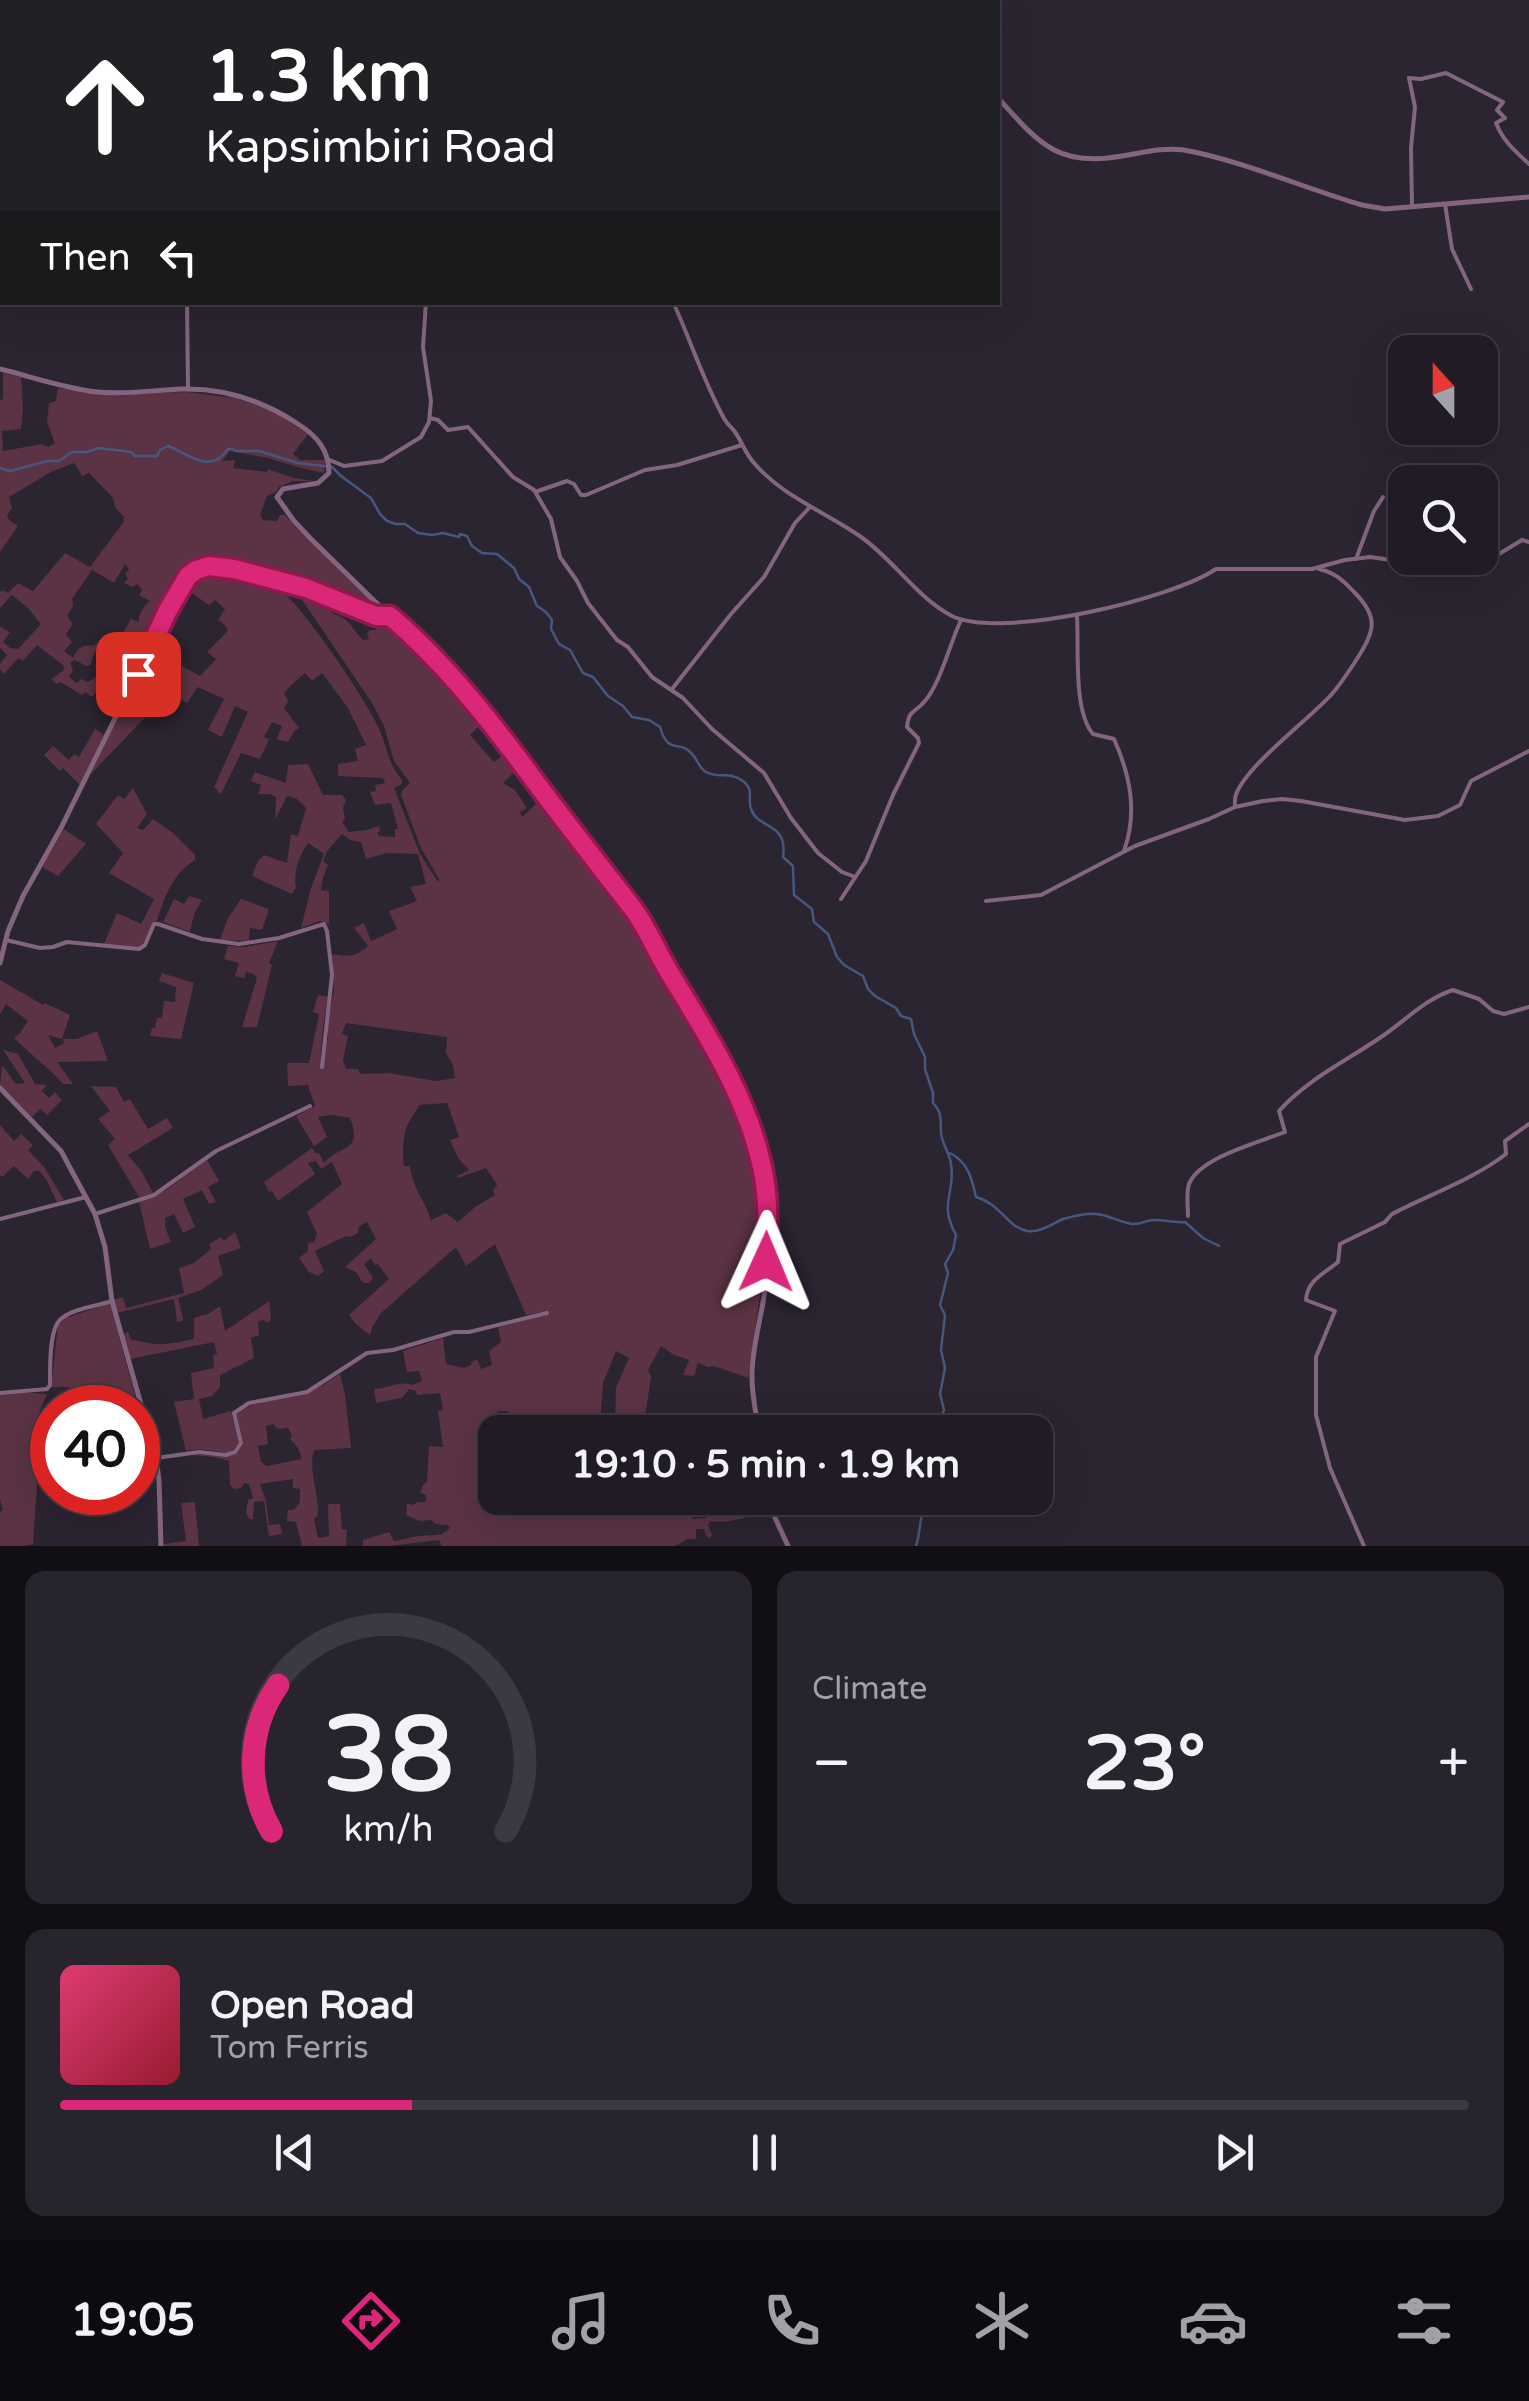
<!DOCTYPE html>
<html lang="en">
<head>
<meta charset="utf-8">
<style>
  body { margin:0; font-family:"Varela Round",sans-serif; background:#28242d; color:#f1f3f6; height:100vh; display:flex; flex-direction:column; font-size:38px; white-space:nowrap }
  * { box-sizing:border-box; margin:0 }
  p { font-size:32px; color:#a2a1a7 }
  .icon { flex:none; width:55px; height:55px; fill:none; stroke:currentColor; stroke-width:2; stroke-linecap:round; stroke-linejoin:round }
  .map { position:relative; height:1546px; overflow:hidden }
  .side { display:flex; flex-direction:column; gap:25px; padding:25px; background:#120f14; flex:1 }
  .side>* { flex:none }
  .hud { position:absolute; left:0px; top:0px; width:1000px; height:305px; box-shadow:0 10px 40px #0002,0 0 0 2px #3d3942; background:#202124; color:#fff; overflow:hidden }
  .needle { width:65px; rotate:339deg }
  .buttons { position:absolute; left:1388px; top:335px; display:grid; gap:20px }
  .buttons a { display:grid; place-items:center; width:110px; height:110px; border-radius:20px; background:#201b25; box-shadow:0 10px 40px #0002,0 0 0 2px #3d3942; font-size:50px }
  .speed { position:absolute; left:30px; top:1385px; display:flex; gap:20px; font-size:50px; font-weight:700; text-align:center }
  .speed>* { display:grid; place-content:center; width:130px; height:130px; border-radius:50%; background:#201b25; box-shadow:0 10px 40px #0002,0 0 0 2px #3d3942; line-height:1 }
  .speed .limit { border:15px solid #d22; background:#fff; color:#111 }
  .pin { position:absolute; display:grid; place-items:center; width:85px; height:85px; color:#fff; margin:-42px; border-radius:20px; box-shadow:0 5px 15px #0006 }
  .me { position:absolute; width:110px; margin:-55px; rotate:1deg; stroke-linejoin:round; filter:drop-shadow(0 0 8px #0008) }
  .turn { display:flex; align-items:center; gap:35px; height:210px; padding:0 40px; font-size:45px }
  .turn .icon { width:130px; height:130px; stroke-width:2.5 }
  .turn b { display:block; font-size:70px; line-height:85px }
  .then { display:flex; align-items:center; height:95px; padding:0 40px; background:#0003; gap:20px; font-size:38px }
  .big { font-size:75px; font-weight:800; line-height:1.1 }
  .side .widget { flex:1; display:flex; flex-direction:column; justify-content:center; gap:15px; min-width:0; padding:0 35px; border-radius:20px; background:#28242d }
  .side .dial { align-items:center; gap:0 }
  .dial svg { height:260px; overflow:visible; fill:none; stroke:#3d3942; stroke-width:7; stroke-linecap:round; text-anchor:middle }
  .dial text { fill:#f1f3f6; stroke:none }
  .song { display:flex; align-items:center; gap:30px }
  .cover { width:120px; height:120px; border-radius:15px; background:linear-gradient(135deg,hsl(340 70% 55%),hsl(350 70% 35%)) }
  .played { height:10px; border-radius:5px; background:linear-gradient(90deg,#db2777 25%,#3d3942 25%) }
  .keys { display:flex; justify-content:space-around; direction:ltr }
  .heat { display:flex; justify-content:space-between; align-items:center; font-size:55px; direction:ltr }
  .side .tiles { flex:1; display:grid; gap:25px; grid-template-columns:1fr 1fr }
  .widget:last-child { grid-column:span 2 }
  .trip { position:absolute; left:478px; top:1415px; width:575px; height:100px; border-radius:20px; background:#201b25; box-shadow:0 10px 40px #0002,0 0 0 2px #3d3942; font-weight:800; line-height:100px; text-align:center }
  .tab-bar { display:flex; height:160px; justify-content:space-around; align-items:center; background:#0d0b0f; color:#a2a1a7 }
  .tab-bar .icon { width:70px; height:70px }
  .tab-bar .current { color:#db2777 }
  .tab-bar b { font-size:45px; color:#f1f3f6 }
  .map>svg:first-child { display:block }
</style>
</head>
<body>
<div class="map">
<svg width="1529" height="1546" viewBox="0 0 1529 1546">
  <rect width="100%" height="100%" fill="#2b2431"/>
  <!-- green -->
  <path fill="#5b3344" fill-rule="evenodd" d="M3 373 21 377 23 408 21 429 2 431 3 451 42 444 48 447 55 443 47 422 49 403 56 401 58 388 102 395 187 392 235 398 271 410 308 434 293 454 300 460H325L324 473 301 468 268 458 230 451 222 461 235 460 233 468 267 472 268 469 294 478 314 481H293L279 487 276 492 267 496 260 515 263 520 277 521 280 515H285L299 531 386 615H378L364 608 349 604 316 589 220 564C192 563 183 581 170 603L163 601 159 613 155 615 153 623 135 643 130 639 125 645 118 641 131 619 139 622C138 614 144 606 150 601L139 595 142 590 137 584 132 587 124 583 128 579 125 574 129 569 125 564 114 583 92 570 72 599 73 606 67 616 73 624 66 634 72 642 64 651 73 658C78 648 82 644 93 646L97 643C97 652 92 656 91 665L86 666 75 660 70 663 73 670 69 677 77 683 81 679 88 682 100 674 108 680 92 697 85 692 82 695 60 682 57 684 51 679 64 670 63 665 37 645 23 661 18 658 4 674 0 670V664L7 655 0 648V627L10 632 3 642 10 648 18 649 41 624 28 608 12 595 0 608V592L2 590 8 593 18 583 33 591 65 553 90 567 123 523 124 517 115 507 113 498 89 473 82 476 74 463 51 472 9 497 12 508 7 515 9 520 18 526 0 552V400L3 399Z
    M215 569C237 571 262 578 281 591 302 605 370 705 380 731 388 750 388 763 402 780V784L394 788 420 854 438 882 439 879 421 848 401 795 402 791 410 783 394 761 384 726 372 703 294 588 327 599C328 618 337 612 347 621 352 626 357 634 363 640L369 639 367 634 369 630H376L381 620 389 619 438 667 483 722 470 735 494 762 508 751 520 766 503 783 515 790 527 808 520 812 522 817 543 797 653 943 732 1086 754 1144 764 1188V1231L761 1289 748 1378 714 1366 708 1367 698 1363 694 1376 683 1375 689 1360 674 1355 661 1346 648 1370 651 1377 644 1423 654 1424V1432H643L641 1424 632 1423 629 1432H515L508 1411H501L486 1417 490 1444H495V1498H682L683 1506 689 1505 693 1519 706 1518 709 1515C729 1518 747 1509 767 1508L768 1510C750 1517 728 1524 710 1521L708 1525 712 1535 710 1539 706 1536 704 1529H696V1539H688L675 1546H442L439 1540 389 1546H363V1540L389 1532 394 1541C402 1540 411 1537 419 1536 433 1534 440 1538 450 1528L448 1525 435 1524 432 1520 420 1521 406 1515 407 1503 412 1505 418 1502H426V1495L420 1493 423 1485 427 1482 429 1446 443 1447 438 1411 443 1410 440 1393 417 1395 416 1391 409 1389 402 1398 376 1403 374 1389C386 1389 401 1380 412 1385L422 1381 419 1371 407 1372 403 1351 443 1338 446 1364 464 1368 472 1365 471 1362 477 1359 481 1369 492 1365 489 1351 501 1342 498 1327 549 1314 548 1311 526 1315 495 1244 466 1266 456 1247 380 1314 372 1328 370 1335 356 1324 349 1315 389 1279 378 1264 375 1265 371 1258 364 1264 373 1278 369 1283H363L356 1272 345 1267 376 1239 367 1222 359 1226 358 1233 351 1237 346 1236 315 1251 324 1271 318 1276 309 1272 299 1258 308 1251V1243L314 1242 317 1234 307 1212 342 1184 332 1162 321 1169 316 1161 308 1163 315 1174 278 1201 272 1191 269 1192 264 1182 312 1148 315 1153H319L324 1163C338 1145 364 1153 350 1118L332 1115 318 1117 327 1137 314 1146 296 1116 315 1106 308 1085 288 1086 287 1063H309L319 1014 313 1012 318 995 328 997C325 1015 320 1044 321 1062L328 1038V1019L334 990 332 954C348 957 356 957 368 946L354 928 364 923 371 941 397 929 389 911 417 901 410 887 426 884 418 854 387 853 366 859 361 842 350 840 342 834 327 851 323 861 328 865 323 877 321 890 329 891V924L320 921 301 928 311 888 324 854 308 843C299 856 293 873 296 888L292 894 252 876 258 861 264 855 287 863 291 834 298 836 306 808 297 799 287 796 275 820 276 797 270 794H258L261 785 251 781 255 772 286 783 288 765 308 764 323 795H342L346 800 343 808 345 819 342 822 349 832 367 830 379 826 380 831 377 832 379 836 395 837V829H398L391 803 375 805 370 792 376 791 375 785 385 783 383 778 338 776V764L358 761 355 749 366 745 348 708 322 673 312 681 305 673 284 692 288 702 284 708 299 728 295 730 288 742 277 739 282 726 272 722 264 737 269 739 260 759 241 753 221 794 214 787 248 712 235 706 222 737 208 730 224 699 198 687 187 703 170 693 160 700 151 691V682L157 674 167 678 171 671 178 674 182 666 200 676 216 659 207 652 227 632 226 626 218 620 225 609 215 600 209 605 184 588C193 577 200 572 215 569ZM346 1023 447 1037 446 1053 453 1065 455 1078 436 1081 388 1073 360 1074 358 1069H346L343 1060 348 1036 342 1034ZM447 1103 459 1137 450 1140 458 1158 469 1170 457 1176 458 1178 486 1168 497 1185 493 1190 495 1195 475 1207 458 1222 446 1213 431 1220C425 1199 413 1191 410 1166H404C402 1156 403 1140 406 1129 408 1121 416 1113 419 1105ZM616 1351 629 1358 616 1388 615 1420 600 1424 603 1383Z
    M131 691 153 709 90 775Z
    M95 729 104 735 80 785 63 768 60 771 44 755 53 746 69 760 74 754 79 757Z
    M133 788 147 814 137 828 143 830 153 819 173 833 195 855V860C173 873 164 898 157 921L152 924 142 946 137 947 104 944 117 913 141 924 154 899 109 873 123 853 96 824 118 795 124 799Z
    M64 829 86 844 58 876 42 867Z
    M189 896 202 900 194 914 190 932 163 922 174 899 184 904Z
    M241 899 269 909 262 930 250 928 249 941 220 940 227 920Z
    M278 941 269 963 272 965 257 1027H242L257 978 254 974 246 972 244 978 235 976 239 963 224 959 228 946 245 947Z
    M162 973 194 983 181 1039 150 1036 152 1028H155L157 1018H162L164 1001 175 1002 176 987 159 981Z
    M0 980 43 1005 45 1003 70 1015 62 1039 48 1035 55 1048 64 1043 63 1039H77L97 1031 108 1061 57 1062 73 1084H63C47 1066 31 1055 14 1038L20 1033 28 1021 6 1004 0 1014Z
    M3 1050 18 1054 35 1084 47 1085 42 1091 49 1098 55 1092 62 1100 47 1115 40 1109 32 1117 0 1086 2 1065 16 1084 25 1083Z
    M91 1086 116 1087 124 1102 130 1099 148 1129 167 1118 173 1128 128 1155 142 1172 153 1193 139 1197 108 1145 115 1139 98 1119 110 1111Z
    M0 1125 14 1141 21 1134 33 1145 28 1150 44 1167 64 1200 57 1202 46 1179 38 1170 33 1172 28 1179 14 1166 2 1177 0 1175Z
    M207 1160 219 1181 208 1187 216 1202 209 1204 202 1190 183 1199 195 1227 183 1233 174 1214 165 1218V1227L171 1242 150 1249 139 1202 166 1190Z
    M235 1232 241 1248 218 1256 223 1275 201 1290 178 1298 183 1318 182 1321 177 1322 174 1299 117 1313 113 1300 123 1297 126 1308 184 1293 179 1268 194 1263 211 1249 209 1244 221 1237 224 1241Z
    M269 1301 271 1318 268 1323 263 1320 258 1322 259 1335 251 1338 254 1358 220 1375V1387L212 1396 199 1399 203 1419 231 1411 239 1441 238 1445 229 1453 199 1449 186 1451 174 1402 194 1399 191 1373 214 1368 213 1355 217 1354 214 1342 130 1359 123 1334 128 1332 131 1340C137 1340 142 1342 148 1343 163 1346 180 1342 194 1339V1318L208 1314 220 1306 225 1331Z
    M110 1303 157 1477 138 1482V1408L59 1407 70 1405 69 1387H51L58 1325 66 1318Z
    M340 1374 345 1395 351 1448 314 1450C308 1471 319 1493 318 1515L314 1519 318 1538 329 1536 328 1504H340L342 1529 347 1530 346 1546H302L296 1522 287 1521 288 1510H294L300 1502V1489L293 1488V1479L260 1484 266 1501 269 1525 280 1524 282 1534 269 1536 264 1501 254 1502 253 1519H249L246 1512 248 1500 253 1498 249 1484 244 1483 241 1488 234 1489 230 1485 229 1461 214 1457 190 1455C210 1452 232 1465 243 1442L236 1415C253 1398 282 1401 304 1394 316 1390 329 1381 340 1374ZM273 1424 278 1429 288 1428 292 1435 290 1439 298 1448 302 1459 267 1466 261 1462 258 1446 268 1444 266 1426Z
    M22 1392 47 1394 36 1420 33 1438 37 1486 33 1544 25 1546H0V1512L3 1510 0 1500V1394Z
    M195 1502 199 1546H164V1544L186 1541 181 1503Z"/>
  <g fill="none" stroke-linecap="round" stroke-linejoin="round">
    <!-- stream -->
    <path stroke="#46587d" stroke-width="2.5" d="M0 468 10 471 48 461H59L72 452H87L99 448 131 452 135 456H157L160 450 168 446C191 455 210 475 228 449H233L236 451H259L298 463 332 467 341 476 371 498 380 514 387 521 396 524H405L418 533 432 535 443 533 459 537 460 534 467 536 472 546 482 553 497 554 514 568 519 579 529 587 537 606 546 612 552 620 551 629 559 644 570 650 583 673 593 677 608 696 623 706 632 717 649 720 660 727C668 756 680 739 692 754 698 760 699 768 706 772 718 779 731 771 743 781 755 791 747 797 751 809 758 830 788 821 783 857L793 866 794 895 812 909 814 922 828 934 837 957 844 965 863 976 868 989 875 996 896 1008 901 1016 911 1019 914 1034 925 1057V1069L933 1093V1103C943 1114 940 1119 941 1132 941 1143 950 1153 951 1164 956 1194 938 1202 956 1235L953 1250 945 1264 948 1273 940 1305 945 1315 941 1350 945 1368 940 1394 944 1410 935 1432
      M950 1153C968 1162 972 1179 976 1197 1001 1204 1007 1227 1027 1231 1040 1233 1052 1224 1063 1219 1070 1217 1079 1215 1087 1214 1104 1212 1115 1221 1132 1224 1141 1225 1145 1220 1154 1220 1164 1220 1174 1223 1185 1222L1203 1238 1219 1246
      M916 1546C921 1530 920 1514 926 1498"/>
    <!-- minor -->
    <path stroke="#846580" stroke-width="4" d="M103 0 118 2
      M770 0 773 2
      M908 0 913 2
      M326 2 327 0
      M871 2 881 0
      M1445 204 1452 249 1471 289
      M1412 207 1411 148 1415 107 1409 78 1421 79 1446 73 1503 102 1497 110 1505 118 1496 123C1503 141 1515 151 1529 164
      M187 302 188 389
      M673 302C691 341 704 383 725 420 728 425 732 428 735 432 742 442 746 455 755 464 782 496 827 513 861 537 894 560 916 597 952 616 1001 640 1172 599 1216 569H1312L1345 560 1370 557 1455 569 1471 566 1494 557 1522 540 1529 542
      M430 418 438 420 448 430 468 427 513 477 534 490 551 519 560 557 577 581 588 603 617 640 628 647 652 677 683 698 712 729 764 773 791 818 818 853 842 872 855 877
      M327 459 344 466 382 461 421 437 429 422 431 401 423 347 426 302
      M535 492 567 481 574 484 581 495H586L645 470 677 465 742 445
      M1356 559 1374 511 1383 497
      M1077 616C1079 648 1073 711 1093 734L1114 739C1130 775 1138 812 1124 851
      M672 689 731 614 764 577 795 523 810 507
      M1235 807C1235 800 1234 798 1237 792 1250 763 1307 721 1331 695 1340 685 1347 674 1355 662 1374 632 1381 618 1353 591 1343 580 1335 573 1319 569
      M841 899 866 861 893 795 919 743 918 738 907 727C909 709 914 714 924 702 940 685 950 643 961 620
      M986 901 1041 895 1135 846 1209 819 1235 807 1263 801 1282 799 1301 801 1405 820 1438 816 1460 805 1471 781 1529 751
      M6 940 40 948 53 947 67 942 139 949 145 945 154 924H158L202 939 239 944 279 938 324 924 327 931 332 975 322 1067
      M95 1214 154 1195 216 1151 310 1106
      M1188 1216C1188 1206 1186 1194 1189 1184 1200 1157 1260 1142 1285 1132L1279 1111C1306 1080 1348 1060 1381 1037 1405 1021 1425 999 1453 990L1479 999 1493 1011 1504 1014 1529 1007
      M0 1219 86 1197
      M0 1393 47 1389 50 1385C50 1370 49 1332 59 1321 69 1309 97 1306 112 1301
      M156 1458 199 1452 226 1455 235 1452 241 1443 234 1413 249 1403 307 1392 367 1353 393 1350 454 1332H469L547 1313
      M1364 1546 1330 1468 1316 1415V1357L1335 1311 1306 1300C1307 1280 1324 1274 1338 1262L1340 1244 1385 1222 1392 1214C1430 1194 1472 1180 1506 1154L1505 1141 1529 1124"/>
    <!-- tertiary -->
    <path stroke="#846580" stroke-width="5" d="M935 0 936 2
      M998 98C1038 142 1057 168 1122 156 1142 153 1163 147 1184 150 1244 161 1303 188 1362 205L1385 209 1529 197
      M0 369C33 377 63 388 97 392 125 395 154 390 182 389 225 388 262 400 298 424 317 436 329 450 329 473L318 483 283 489 277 497 294 521 310 538 448 673 512 750 647 929C688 1017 758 1097 767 1198 769 1225 768 1255 766 1282 763 1312 753 1342 752 1372 751 1392 756 1413 759 1432
      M0 963 8 931 23 896 61 828 168 611 191 572 214 565 234 569 306 588 379 617 389 616
      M0 1088 61 1151 95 1214 105 1247 112 1301 156 1458 159 1480 161 1546
      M766 1498 788 1546"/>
  </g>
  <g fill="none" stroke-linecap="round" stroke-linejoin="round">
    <defs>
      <path id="route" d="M138 674 168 610 188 576 196 570 209 566 234 569 306 588 376 616H390C444 662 489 719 531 776 565 822 600 866 634 910 649 931 658 955 672 977 710 1039 751 1104 764 1177 769 1205 767 1233 766 1262"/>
    </defs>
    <!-- route casing -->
    <use href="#route" stroke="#8e194d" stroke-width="25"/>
    <!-- route -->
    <use href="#route" stroke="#db2777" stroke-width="18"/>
  </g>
</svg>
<div class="buttons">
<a><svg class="needle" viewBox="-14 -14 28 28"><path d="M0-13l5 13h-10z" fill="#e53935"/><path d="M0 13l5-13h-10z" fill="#a2a1a7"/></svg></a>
<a><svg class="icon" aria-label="search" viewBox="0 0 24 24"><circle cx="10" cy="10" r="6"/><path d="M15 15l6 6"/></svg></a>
</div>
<div class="speed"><div class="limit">40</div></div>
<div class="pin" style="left:138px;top:674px;background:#d93025"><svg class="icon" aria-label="arrive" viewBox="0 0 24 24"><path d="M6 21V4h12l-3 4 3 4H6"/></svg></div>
<svg class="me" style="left:766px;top:1262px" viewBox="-20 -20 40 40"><path d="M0-17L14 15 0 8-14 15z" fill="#db2777" stroke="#fff" stroke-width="4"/></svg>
<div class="trip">19:10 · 5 min · 1.9 km</div>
<div class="hud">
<div class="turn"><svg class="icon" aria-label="ahead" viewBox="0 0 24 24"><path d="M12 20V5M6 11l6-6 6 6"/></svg><div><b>1.3 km</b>Kapsimbiri Road</div></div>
<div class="then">Then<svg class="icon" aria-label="left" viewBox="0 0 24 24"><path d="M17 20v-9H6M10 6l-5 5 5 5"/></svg></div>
</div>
</div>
<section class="side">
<div class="tiles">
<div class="widget dial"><svg viewBox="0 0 100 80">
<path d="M14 69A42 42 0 1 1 86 69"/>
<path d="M14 69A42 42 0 0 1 16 24" stroke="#db2777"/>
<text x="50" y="56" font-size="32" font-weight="700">38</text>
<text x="50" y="72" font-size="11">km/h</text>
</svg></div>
<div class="widget"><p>Climate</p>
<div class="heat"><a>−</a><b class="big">23°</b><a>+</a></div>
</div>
<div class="widget">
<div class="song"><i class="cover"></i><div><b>Open Road</b><p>Tom Ferris</p></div></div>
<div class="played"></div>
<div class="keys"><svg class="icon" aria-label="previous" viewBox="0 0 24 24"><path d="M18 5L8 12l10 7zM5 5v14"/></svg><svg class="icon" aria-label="pause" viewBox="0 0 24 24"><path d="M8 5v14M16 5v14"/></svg><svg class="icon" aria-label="next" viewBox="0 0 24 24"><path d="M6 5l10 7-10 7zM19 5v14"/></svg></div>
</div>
</div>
</section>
<nav class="tab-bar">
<b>19:05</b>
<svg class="icon current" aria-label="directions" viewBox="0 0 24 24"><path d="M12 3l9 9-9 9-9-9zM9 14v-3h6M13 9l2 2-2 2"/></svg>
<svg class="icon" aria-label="music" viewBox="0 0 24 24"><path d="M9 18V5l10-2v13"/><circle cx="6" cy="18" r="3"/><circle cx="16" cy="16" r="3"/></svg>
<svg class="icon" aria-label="phone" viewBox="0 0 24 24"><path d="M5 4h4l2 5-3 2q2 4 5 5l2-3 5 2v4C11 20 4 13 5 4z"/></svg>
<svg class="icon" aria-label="climate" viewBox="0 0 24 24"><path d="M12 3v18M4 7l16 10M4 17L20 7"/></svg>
<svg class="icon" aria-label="car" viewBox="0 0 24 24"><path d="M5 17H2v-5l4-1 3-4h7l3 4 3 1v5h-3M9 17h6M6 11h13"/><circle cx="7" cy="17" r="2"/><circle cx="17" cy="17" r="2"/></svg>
<svg class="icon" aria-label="filters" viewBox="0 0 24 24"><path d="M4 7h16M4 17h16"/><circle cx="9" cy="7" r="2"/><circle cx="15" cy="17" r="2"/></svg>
</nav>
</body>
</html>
